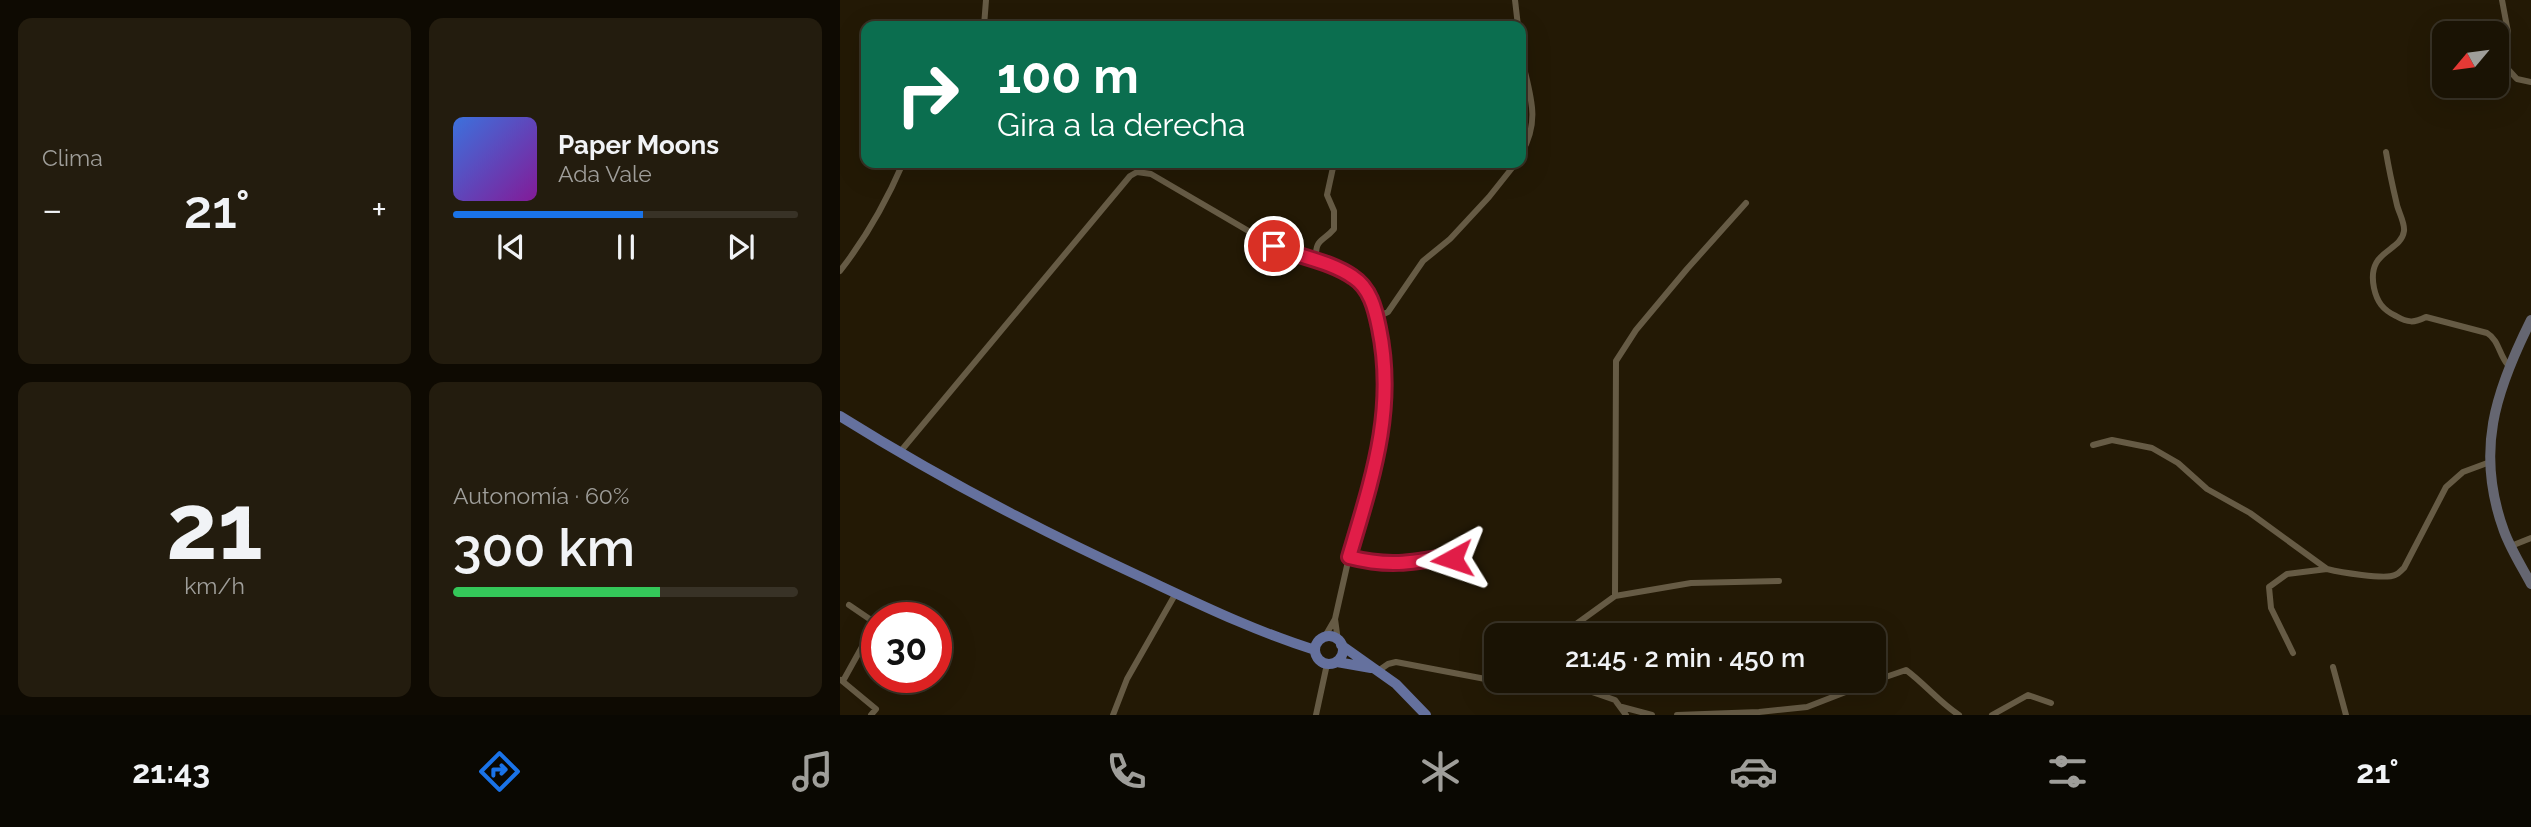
<!DOCTYPE html>
<html lang="es">
<head>
<meta charset="utf-8">
<style>
  body { margin:0; font-family:Raleway,sans-serif; background:#231c0e; color:#f1f3f6; height:100vh; display:flex; flex-direction:column; font-size:26px; white-space:nowrap }
  * { box-sizing:border-box; margin:0 }
  p { font-size:23px; color:#9f9e9a }
  .icon { flex:none; width:38px; height:38px; fill:none; stroke:currentColor; stroke-width:2; stroke-linecap:round; stroke-linejoin:round }
  .map { position:relative; flex:1; overflow:hidden }
  .side { display:flex; flex-direction:column; gap:18px; padding:18px; background:#0e0a02; width:840px }
  .side>* { flex:none }
  .hud { position:absolute; left:21px; top:21px; width:665px; height:147px; border-radius:14px; box-shadow:0 7px 28px #0002,0 0 0 2px #383226; background:#0b6e4f; color:#fff; overflow:hidden }
  .needle { width:46px; rotate:241deg }
  .controls { position:absolute; left:1592px; top:21px; display:grid; gap:14px }
  .controls a { display:grid; place-items:center; width:77px; height:77px; border-radius:14px; background:#1a1304; box-shadow:0 7px 28px #0002,0 0 0 2px #383226; font-size:35px }
  .speed { position:absolute; left:21px; top:602px; display:flex; gap:14px; font-size:35px; font-weight:700; text-align:center }
  .speed>* { display:grid; place-content:center; width:91px; height:91px; border-radius:50%; background:#1a1304; box-shadow:0 7px 28px #0002,0 0 0 2px #383226; line-height:1 }
  .speed .limit { border:10px solid #d22; background:#fff; color:#111 }
  .pin { position:absolute; display:grid; place-items:center; width:60px; height:60px; color:#fff; margin:-30px; border:4px solid #fff; border-radius:50%; box-shadow:0 2px 7px #0007 }
  .me { position:absolute; width:77px; margin:-38px; rotate:265deg; stroke-linejoin:round; filter:drop-shadow(0 0 5px #0008) }
  .turn { display:flex; align-items:center; gap:24px; height:147px; padding:0 21px; font-size:32px }
  .turn .icon { width:91px; height:91px; stroke-width:2.5 }
  .turn b { display:block; font-size:49px; line-height:60px }
  .big { font-size:52px; font-weight:600; line-height:1.1 }
  .side .widget { flex:1; display:flex; flex-direction:column; justify-content:center; gap:10px; min-width:0; padding:0 24px; border-radius:14px; background:#231c0e }
  .side .dial { align-items:center; gap:0 }
  .dial b { font-size:91px; line-height:1 }
  .song { display:flex; align-items:center; gap:21px }
  .cover { width:84px; height:84px; border-radius:10px; background:linear-gradient(135deg,hsl(220 70% 55%),hsl(290 70% 35%)) }
  .played { height:7px; border-radius:4px; background:linear-gradient(90deg,#1a73e8 55%,#383226 55%) }
  .keys { display:flex; justify-content:space-around; direction:ltr }
  .heat { display:flex; justify-content:space-between; align-items:center; font-size:38px; direction:ltr }
  .charge { height:10px; border-radius:5px; background:linear-gradient(90deg,#34c759 60%,#383226 0) }
  .side .tiles { flex:1; display:grid; gap:18px; grid-template-columns:repeat(2,1fr) }
  .trip { position:absolute; left:644px; top:623px; width:402px; height:70px; border-radius:14px; background:#1a1304; box-shadow:0 7px 28px #0002,0 0 0 2px #383226; font-weight:600; line-height:70px; text-align:center }
  .menu { display:flex; height:112px; justify-content:space-around; align-items:center; background:#0a0802; color:#9f9e9a }
  .menu .icon { width:49px; height:49px }
  .menu .selected { color:#1a73e8 }
  .menu b { font-size:32px; color:#f1f3f6 }
  main { display:flex; flex:1; min-height:0 }
  .map>svg:first-child { display:block }
</style>
</head>
<body>
<main>
<section class="side">
<div class="tiles">
<div class="widget"><p>Clima</p>
<div class="heat"><a>−</a><b class="big">21°</b><a>+</a></div>
</div>
<div class="widget">
<div class="song"><i class="cover"></i><div><b>Paper Moons</b><p>Ada Vale</p></div></div>
<div class="played"></div>
<div class="keys"><svg class="icon" aria-label="previous" viewBox="0 0 24 24"><path d="M18 5L8 12l10 7zM5 5v14"/></svg><svg class="icon" aria-label="pause" viewBox="0 0 24 24"><path d="M8 5v14M16 5v14"/></svg><svg class="icon" aria-label="next" viewBox="0 0 24 24"><path d="M6 5l10 7-10 7zM19 5v14"/></svg></div>
</div>
<div class="widget dial"><b>21</b><p>km/h</p></div>
<div class="widget"><p>Autonomía · 60%</p><b class="big">300 km</b><div class="charge"></div></div>
</div>
</section>
<div class="map">
<svg width="1691" height="715" viewBox="0 0 1691 715">
  <rect width="100%" height="100%" fill="#231905"/>
  <g fill="none" stroke-linecap="round" stroke-linejoin="round">
    <!-- street -->
    <path stroke="#665b45" stroke-width="6" d="M675 0 678 26
      M1662 0 1668 32 1665 66 1677 79 1691 82
      M144 26 146 0
      M681 55C689 93 702 119 681 154
      M1546 152C1549 170 1553 188 1557 205 1559 213 1565 223 1564 231 1561 253 1526 249 1534 288 1537 302 1543 310 1556 316 1568 323 1574 323 1586 317L1647 333C1659 340 1659 355 1668 365
      M476 260C475 238 482 243 494 229V211L487 195 494 163
      M0 271C25 239 47 200 63 163
      M1253 445 1272 440 1312 448 1338 463 1367 489 1410 513 1487 569C1499 572 1545 580 1555 575 1559 574 1561 570 1564 568L1606 487 1623 472 1650 462
      M60 452 290 176 297 172 311 174 434 246C460 258 512 266 528 291 532 298 534 309 537 317
      M1671 546 1691 538
      M509 557C547 567 570 563 609 556L612 559
      M775 596 776 361 796 330 847 269 906 203
      M495 619 509 557 531 480 545 408 546 369 537 317 548 312 583 261 610 239 649 197 676 163
      M721 635 775 596 851 583 939 581
      M484 638 495 619 498 641
      M1453 653 1431 608 1429 587 1447 574 1487 569
      M1493 667 1506 715
      M538 671 548 664 556 662 656 681
      M1 680 36 709 31 715
      M3 681 33 627 31 620 9 605
      M657 681 752 692 775 700 786 715
      M1034 681 1066 670C1085 684 1100 703 1119 715
      M782 707 812 715
      M273 715 287 679 336 593
      M476 715 487 664
      M837 715 919 712 967 707 1034 681
      M1152 715 1188 695 1211 703"/>
    <!-- secondary -->
    <path stroke="#656671" stroke-width="10" d="M1691 320C1655 392 1635 452 1664 531 1671 550 1682 567 1691 584"/>
    <!-- primary -->
    <path stroke="#65719e" stroke-width="10" d="M0 416C96 476 197 529 299 576 357 603 414 631 475 650
      M475 650a14 14 0 1 1 28 0a14 14 0 1 1-28 0Z
      M501 645 556 684 586 715
      M497 662 531 668"/>
  </g>
  <g fill="none" stroke-linecap="round" stroke-linejoin="round">
    <defs>
      <path id="route" d="M434 246C459 257 490 261 513 277 530 288 535 308 539 328 556 410 532 479 509 557 548 567 570 563 609 556L612 559"/>
    </defs>
    <!-- route casing -->
    <use href="#route" stroke="#92132f" stroke-width="18"/>
    <!-- route -->
    <use href="#route" stroke="#e11d48" stroke-width="12"/>
  </g>
</svg>
<div class="controls">
<a><svg class="needle" viewBox="-14 -14 28 28"><path d="M0-13l5 13h-10z" fill="#e53935"/><path d="M0 13l5-13h-10z" fill="#9f9e9a"/></svg></a>
</div>
<div class="speed"><div class="limit">30</div></div>
<div class="pin" style="left:434px;top:246px;background:#d93025"><svg class="icon" aria-label="arrive" viewBox="0 0 24 24"><path d="M6 21V4h12l-3 4 3 4H6"/></svg></div>
<svg class="me" style="left:612px;top:559px" viewBox="-20 -20 40 40"><path d="M0-17L14 15 0 8-14 15z" fill="#e11d48" stroke="#fff" stroke-width="4"/></svg>
<div class="trip">21:45 · 2 min · 450 m</div>
<div class="hud">
<div class="turn"><svg class="icon" aria-label="right" viewBox="0 0 24 24"><path d="M7 20v-9h11M14 6l5 5-5 5"/></svg><div><b>100 m</b>Gira a la derecha</div></div>
</div>
</div>
</main>
<nav class="menu">
<b>21:43</b>
<svg class="icon selected" aria-label="directions" viewBox="0 0 24 24"><path d="M12 3l9 9-9 9-9-9zM9 14v-3h6M13 9l2 2-2 2"/></svg>
<svg class="icon" aria-label="music" viewBox="0 0 24 24"><path d="M9 18V5l10-2v13"/><circle cx="6" cy="18" r="3"/><circle cx="16" cy="16" r="3"/></svg>
<svg class="icon" aria-label="phone" viewBox="0 0 24 24"><path d="M5 4h4l2 5-3 2q2 4 5 5l2-3 5 2v4C11 20 4 13 5 4z"/></svg>
<svg class="icon" aria-label="climate" viewBox="0 0 24 24"><path d="M12 3v18M4 7l16 10M4 17L20 7"/></svg>
<svg class="icon" aria-label="car" viewBox="0 0 24 24"><path d="M5 17H2v-5l4-1 3-4h7l3 4 3 1v5h-3M9 17h6M6 11h13"/><circle cx="7" cy="17" r="2"/><circle cx="17" cy="17" r="2"/></svg>
<svg class="icon" aria-label="filters" viewBox="0 0 24 24"><path d="M4 7h16M4 17h16"/><circle cx="9" cy="7" r="2"/><circle cx="15" cy="17" r="2"/></svg>
<b>21°</b>
</nav>
</body>
</html>
